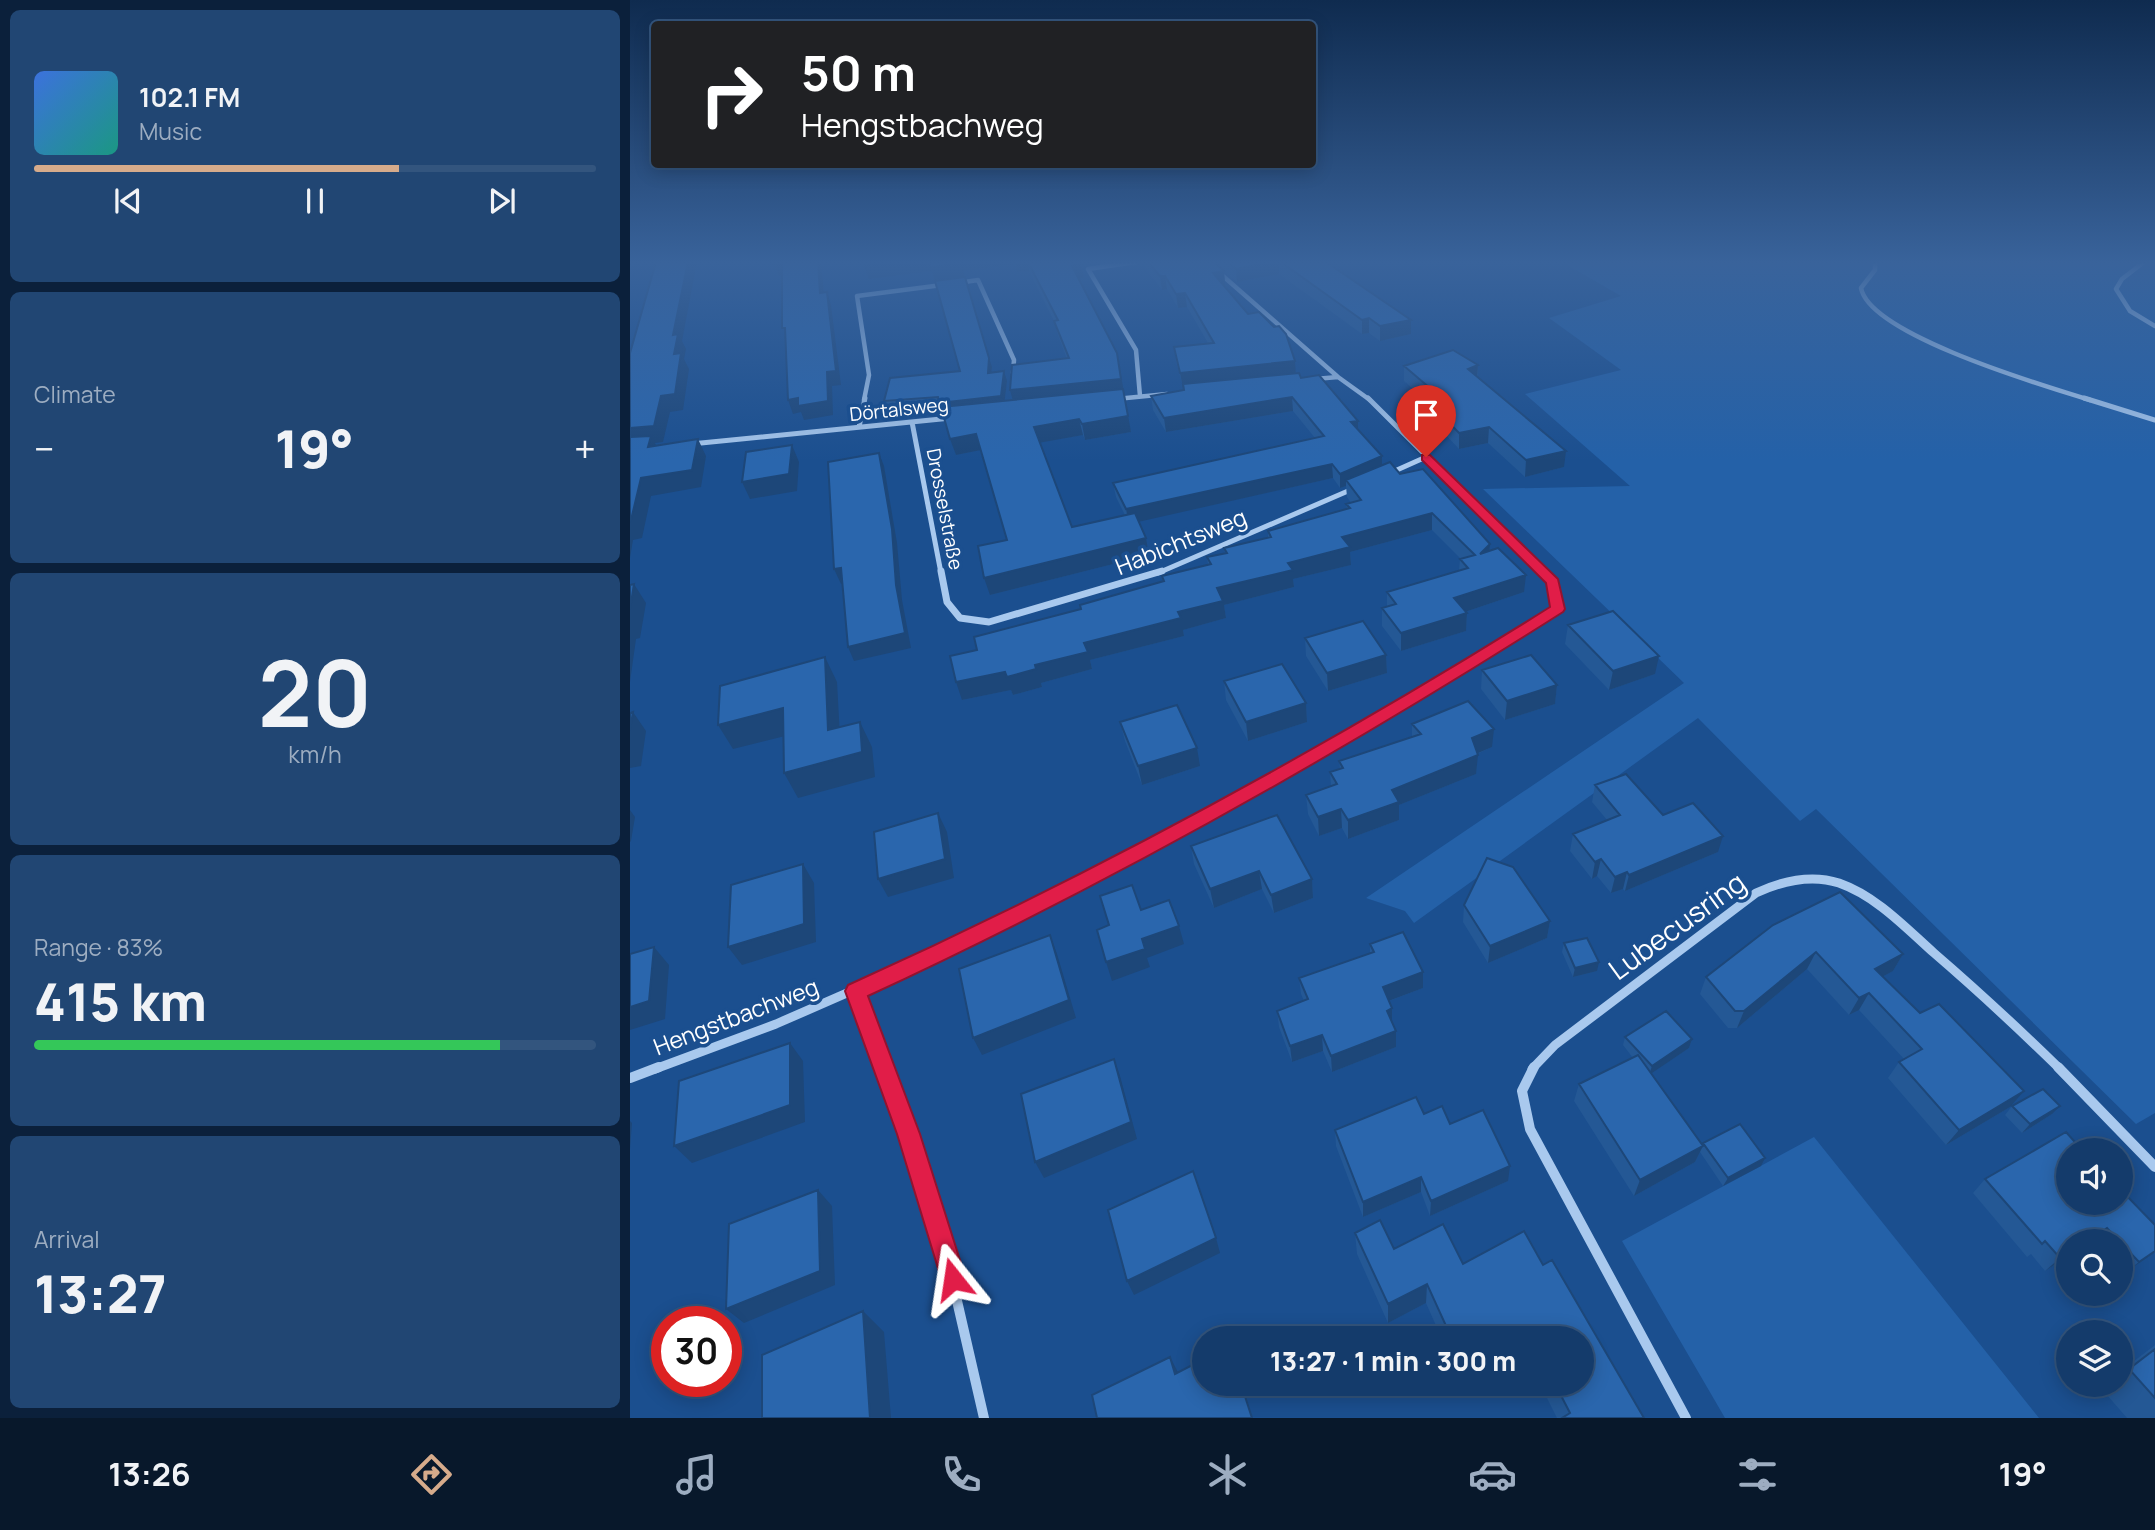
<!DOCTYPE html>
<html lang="en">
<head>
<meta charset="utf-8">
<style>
  body { margin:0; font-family:Manrope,sans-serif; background:#214673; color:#f1f3f6; height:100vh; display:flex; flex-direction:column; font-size:26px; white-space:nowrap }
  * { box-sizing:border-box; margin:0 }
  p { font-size:23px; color:#9dadc1 }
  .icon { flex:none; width:38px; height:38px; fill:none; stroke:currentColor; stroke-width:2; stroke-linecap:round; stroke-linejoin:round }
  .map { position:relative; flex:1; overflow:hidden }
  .details { display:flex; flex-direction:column; gap:10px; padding:10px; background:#0b203b; width:630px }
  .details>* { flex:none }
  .guide { position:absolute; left:21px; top:21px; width:665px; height:147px; border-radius:7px; box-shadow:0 4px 18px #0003,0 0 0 2px #33557e; background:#202124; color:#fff; overflow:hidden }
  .tools { position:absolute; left:1426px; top:1138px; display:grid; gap:14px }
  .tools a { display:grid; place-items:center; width:77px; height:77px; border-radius:50%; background:#143b6b; box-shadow:0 4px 18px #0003,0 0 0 2px #33557e; font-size:35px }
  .speed { position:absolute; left:21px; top:1306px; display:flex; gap:14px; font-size:35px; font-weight:700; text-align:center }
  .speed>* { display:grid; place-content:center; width:91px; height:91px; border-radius:50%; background:#143b6b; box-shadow:0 4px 18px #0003,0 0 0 2px #33557e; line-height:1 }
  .speed .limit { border:10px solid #d22; background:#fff; color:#111 }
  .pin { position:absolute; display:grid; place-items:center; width:60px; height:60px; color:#fff; margin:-72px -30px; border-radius:50% 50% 50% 0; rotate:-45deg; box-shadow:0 0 7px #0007 }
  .pin .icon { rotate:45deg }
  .me { position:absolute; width:77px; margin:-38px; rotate:345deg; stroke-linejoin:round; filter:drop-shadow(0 0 5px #0008) }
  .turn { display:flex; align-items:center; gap:24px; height:147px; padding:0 35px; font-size:32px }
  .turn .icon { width:91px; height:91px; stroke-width:2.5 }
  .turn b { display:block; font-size:49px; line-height:60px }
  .big { font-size:52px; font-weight:800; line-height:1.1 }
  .details .tile { flex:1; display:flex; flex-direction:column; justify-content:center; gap:10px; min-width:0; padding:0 24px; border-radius:10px; background:#214673 }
  .details .dial { align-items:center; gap:0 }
  .dial b { font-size:91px; line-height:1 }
  .song { display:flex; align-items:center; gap:21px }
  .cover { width:84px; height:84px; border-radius:10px; background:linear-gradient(135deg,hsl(220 70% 55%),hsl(170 70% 35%)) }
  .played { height:7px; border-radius:4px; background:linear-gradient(90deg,#d6ab8b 65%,#33557e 65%) }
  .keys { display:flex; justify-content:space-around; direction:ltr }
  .heat { display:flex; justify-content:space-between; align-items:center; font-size:38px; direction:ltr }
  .charge { height:10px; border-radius:5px; background:linear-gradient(90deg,#34c759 83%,#33557e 0) }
  .trip { position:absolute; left:562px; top:1326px; width:402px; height:70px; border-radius:35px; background:#143b6b; box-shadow:0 4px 18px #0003,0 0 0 2px #33557e; font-weight:800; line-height:70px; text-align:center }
  .tabs { display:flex; height:112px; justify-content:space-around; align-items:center; background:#08182b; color:#9dadc1 }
  .tabs .icon { width:49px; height:49px }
  .tabs .selected { color:#d6ab8b }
  .tabs b { font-size:32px; color:#f1f3f6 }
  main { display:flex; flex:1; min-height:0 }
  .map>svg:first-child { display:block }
</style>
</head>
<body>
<main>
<section class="details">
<div class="tile">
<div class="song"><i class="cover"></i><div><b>102.1 FM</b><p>Music</p></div></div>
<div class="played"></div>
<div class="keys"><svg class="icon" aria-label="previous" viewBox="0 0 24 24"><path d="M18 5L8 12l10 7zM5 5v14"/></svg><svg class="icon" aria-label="pause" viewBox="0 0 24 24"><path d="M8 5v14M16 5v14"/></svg><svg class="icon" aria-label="next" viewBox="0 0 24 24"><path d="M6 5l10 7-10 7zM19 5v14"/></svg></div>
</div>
<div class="tile"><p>Climate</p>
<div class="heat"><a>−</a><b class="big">19°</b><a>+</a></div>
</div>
<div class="tile dial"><b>20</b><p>km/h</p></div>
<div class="tile"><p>Range · 83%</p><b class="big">415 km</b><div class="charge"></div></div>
<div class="tile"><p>Arrival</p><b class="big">13:27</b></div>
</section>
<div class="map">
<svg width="1525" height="1418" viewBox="0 0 1525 1418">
  <rect width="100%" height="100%" fill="#1b4f8f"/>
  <!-- green -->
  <path fill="#2461a8" d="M932 262H1525V1113L1506 1124 1186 809 1170 821 1068 718 784 923 775 911 736 898 1054 683 853 489 1000 486 895 394 991 370 919 318 991 296Z
    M1184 1137 1409 1418H1095L992 1241Z"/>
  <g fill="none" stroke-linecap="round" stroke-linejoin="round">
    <!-- minor-far4 -->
    <path stroke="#a9c9ee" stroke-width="4.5" d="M506 262 458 269 506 350 510 396
      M577 262 708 377 740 400
      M1245 262V270L1231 288C1240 335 1415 386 1460 400
      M1514 262 1492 279 1486 289 1500 311 1525 326
      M328 283 348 280 384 360 383 373
      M685 379 708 377
      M486 399 537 394
      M234 400 239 375 227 296 312 285"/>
    <!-- minor-far3 -->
    <path stroke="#a9c9ee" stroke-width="5" d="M738 398 914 573
      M1454 398 1525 420
      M486 399 493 398
      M282 422 311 573
      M229 427 235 398
      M61 444 321 418
      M758 474 796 457
      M528 573 725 488"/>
    <!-- minor-far2 -->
    <path stroke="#a9c9ee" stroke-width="7" d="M311 571 317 602 330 618 359 622 532 571
      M617 792 785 699 928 609 923 582 913 571"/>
    <!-- minor-far1 -->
    <path stroke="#a9c9ee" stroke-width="9" d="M226 991 255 1069
      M25 1069 146 1024 329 944 621 790
      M902 1069 925 1045 1126 893C1152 881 1181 874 1209 883 1246 896 1275 927 1304 953 1347 990 1389 1029 1430 1069"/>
    <!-- minor -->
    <path stroke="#a9c9ee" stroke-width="10" d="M254 1067 313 1240 354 1418
      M904 1067 892 1091 900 1129 1056 1418
      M1428 1067 1525 1167
      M0 1078 29 1067"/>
  </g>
  <!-- wall -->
  <path fill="#245895" d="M234 262H461L451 264 454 278 449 279 501 432 455 440 453 435 410 442 442 527 495 515 486 497 483 483 685 438 663 411 536 432 523 410 521 396 554 390 546 362 544 347 578 343 557 307 548 308 537 289 532 290 520 275 513 262H696L781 334 750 341 739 333 732 334 649 274 607 282 594 272 595 285H593L671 378 728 429 752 456V465L770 474 860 544V551L894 592 835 612 837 613 836 631 771 651 752 626V608L757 607V592L829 570 830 559H831L802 530 720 552 721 565 663 579 664 587 594 605 596 618 553 630 554 636 460 660 462 669 411 683 412 687 383 695 381 690 332 700 347 650 451 609 533 581 532 576 578 565 577 557 595 553 594 548 638 537V531L717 509 716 504 721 503 717 497 716 486 710 488 703 478 509 521 519 555 360 595 377 540 350 450 326 455 311 407 257 411 254 401 330 371 362 367 361 372 377 381 374 401 383 400 437 359 428 335 424 321 399 271 387 272 384 264 333 271 335 277 305 281 302 271 239 279Z
    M848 365V377L934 467 895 477 858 443 829 449 800 418V404L774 381V366Z
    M938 625 1025 674 979 690 935 644Z
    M675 638 756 655 757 673 698 691 676 656Z
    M852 670 927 685 925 704 875 720 851 689Z
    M594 681 676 703 677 722 618 741 596 700Z
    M490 722 570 766 512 785 495 741Z
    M782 724 862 747 847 754 846 774 769 805V820L718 839 712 828 689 836 678 814 676 795 701 787 700 772 710 769 709 761 782 737Z
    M965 785 1033 815 1088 852 995 891 993 889 981 893 967 876 962 879 940 851 943 834 977 820 962 802Z
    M561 846 682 879 683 898 644 913 632 889 584 908 564 864Z
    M1210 892 1273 954 1263 971 1253 976 1380 1107 1316 1145 1258 1078 1269 1062 1274 1059 1229 1010 1219 1015 1177 969 1107 1028H1098L1070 994 1076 977Z
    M834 905 920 921 917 938 858 963 833 922Z
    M934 943 967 971 943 977 932 952Z
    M740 944 793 972V988L759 1001 762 1023 766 1031V1047L702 1072 693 1051 662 1062 649 1027 647 1011 674 1001 671 994 669 978 740 953Z
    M995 1037 1062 1039 1059 1048 1021 1073 1072 1145 1073 1143 1131 1166 1093 1186 1070 1152 1065 1162 1004 1196 944 1101 949 1084 1003 1058 993 1045Z
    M1382 1106 1422 1114 1392 1133 1375 1115Z
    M794 1114 820 1124 878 1181 800 1216 791 1192 733 1217 706 1146 705 1130Z
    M1355 1179 1525 1225V1252L1492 1275 1491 1241H1438V1256L1415 1271 1401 1254 1397 1257 1343 1193Z
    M725 1233 764 1249 833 1264 913 1265 1014 1418H927L910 1384H952V1339H812L796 1303 758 1323 727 1254Z
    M1525 1345V1418H1497L1470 1387 1473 1384H1491V1371Z
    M833 1384H862L839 1398Z"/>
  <!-- shaded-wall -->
  <path fill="#1d4779" d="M58 262H67L52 341 56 349 54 359 59 369 53 410 40 412 33 442 25 443 30 453 0 446V428L31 396 44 354 43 335Z
    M152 262 157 274 149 276 144 263Z
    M188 262H191L195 306 190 293Z
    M260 262H384V264L333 271 335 277 305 281 302 271 239 279 234 266Z
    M385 262H397L399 271 387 272Z
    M639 262H649V274L607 282 606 269Z
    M451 264 454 278 445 279 442 266Z
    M594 271 595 285 585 287 583 273Z
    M530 276H535L537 289 532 290Z
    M197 292 201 305 211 385 202 386 203 415 174 420 171 412 163 414 158 400 197 372Z
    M555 293 557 307 548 308 546 294Z
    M739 318V333L732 334V320Z
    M781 320V334L750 341V326Z
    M487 353 501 432 455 440 452 424 494 394 384 405 380 390Z
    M359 358 362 367 360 382 358 373Z
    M665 361 666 376 553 388 550 373Z
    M848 365 847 380 838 369Z
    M374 371 377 381 374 406 313 413 309 403Z
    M662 397 663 411 536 432 534 418Z
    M449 419 453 435 408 443 404 427Z
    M728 421V434L721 422Z
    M859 427 858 443 829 449V433Z
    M346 434 351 450 326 455 320 439Z
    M68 439 76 456 71 487 21 496 12 538 3 540 0 558V521L11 478Z
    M162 445 169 462 167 491 120 499 112 482Z
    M936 451 934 467 895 477 896 460Z
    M249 453 254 466 267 543 272 600 281 648 224 661 218 647 266 585Z
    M752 456V470L716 480V486L710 488V474Z
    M702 464 703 478 499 524 496 509Z
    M802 513V530L720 552 721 565 663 579 664 587 594 605 596 618 553 630 554 636 460 660 462 669 411 683 412 687 383 695 381 690 332 700 326 682 405 665 454 643 548 612 587 588 658 563 712 537Z
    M516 538 519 555 360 595 354 578Z
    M860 544 859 561 850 554Z
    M211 568 217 582 211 584 204 569Z
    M896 575 894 592 823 616 824 598Z
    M4 584 16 603 10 638 6 639 0 682V609Z
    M837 613 836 631 771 651V633Z
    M756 655 757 673 698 691 697 673Z
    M1029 656 1025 674 979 690 983 671Z
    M195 657 207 682 211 755 198 730Z
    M927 685 925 704 875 720 877 701Z
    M676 703 677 722 618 741 616 722Z
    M153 708 167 733 103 749 88 725Z
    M3 712 16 731 11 766 0 768V730Z
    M230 722 242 747 245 777 168 798 154 773Z
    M864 729 862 747 841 756 842 738Z
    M567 748 570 766 512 785 508 766Z
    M848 755 846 774 769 805V820L718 839V820L762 790Z
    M711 809 712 828 689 836 688 817Z
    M0 810 5 817 1 841 0 842Z
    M308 813 317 832 324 878 258 897 248 879Z
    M1093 836 1088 852 995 891 999 875Z
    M971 859 967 876 962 879 965 862Z
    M173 864 184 883 186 942 112 965 98 947Z
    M629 871 632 889 584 908 580 889Z
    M997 872 993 889 981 893 985 877Z
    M682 879 683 898 644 913 641 895Z
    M920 921 917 938 858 963 860 946Z
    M549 926 554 944 517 958 520 967 482 981 476 962 512 939Z
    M420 935 427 954 446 1018 352 1055 343 1038Z
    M24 947 39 965 35 1019 0 1030V1007Z
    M1186 952 1177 969 1107 1028 1114 1011Z
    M1273 954 1263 971 1235 986 1245 969Z
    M969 962 967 971 943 977 945 968Z
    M793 972V988L753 1003V987Z
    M1239 993 1229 1010 1219 1015 1229 998Z
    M762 1008V1025L757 1011Z
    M766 1031V1047L702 1072 701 1056Z
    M692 1035 693 1051 662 1062 660 1046Z
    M1062 1039 1059 1048 1019 1075 1022 1066Z
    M160 1043 173 1061 175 1122 62 1163 44 1146Z
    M484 1059 490 1076 507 1139 414 1178 405 1162Z
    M1394 1091 1380 1107 1316 1145 1329 1130Z
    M1430 1106 1422 1114 1392 1133 1400 1124Z
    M0 1121 2 1123 0 1149Z
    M1073 1146 1065 1162 1004 1196 1010 1180Z
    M1135 1158 1131 1166 1093 1186 1098 1178Z
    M880 1166 878 1181 800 1216 801 1201Z
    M791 1177V1192L733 1217V1202Z
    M188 1190 202 1206 205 1285 114 1323 96 1309Z
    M1477 1228 1461 1241H1457Z
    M586 1238 590 1253 504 1295 497 1281Z
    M1525 1251V1252L1492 1275 1509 1262Z
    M1438 1253V1256L1415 1271 1430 1258Z
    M797 1284 796 1303 758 1323V1304Z
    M233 1311 254 1332 261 1418H240Z
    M540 1357 550 1376 545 1374Z
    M841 1384H862L839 1398Z"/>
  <!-- building -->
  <path fill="#2a66ad" stroke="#1d4779" stroke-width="2" d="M26 262H58L43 335 48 334 44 354 51 353 45 394 31 396 24 426 0 428V353Z
    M145 262H188L190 293 197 292 206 371 197 372 198 401 168 406V398L158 400 155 328H152V262L144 263Z
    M234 262H260L234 266Z
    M299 262H331V263L301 267Z
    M398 262H450L451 264 442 266 487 353 491 379 380 390 382 365 439 358 424 321 428 320Z
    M518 262H584L594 271 583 273 618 314 629 312 644 327 649 326 656 334 665 361 550 373 544 347 584 343 555 293 546 294 535 276H530Z
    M598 262H639L606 269Z
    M651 262H696L781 320 750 326 739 318 732 320Z
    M335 277 359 358 358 373 374 371 371 396 309 403 308 397 254 401 260 378 330 371 305 281Z
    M823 350 848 365 838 369 936 451 896 460 859 427 829 433 800 403 814 400 774 366Z
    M669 373 671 378 689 375 728 421 721 422 752 456 710 474 702 464 496 509 483 483 694 436 662 397 534 418 521 396 554 390 553 384Z
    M493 389 498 416 452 424 449 419 404 427 442 527 505 513 516 538 354 578 348 546 377 540 346 434 320 439 311 407Z
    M21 436 18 447 68 439 62 470 11 478 1 520 0 521V437Z
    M162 445 159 474 112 482 116 452Z
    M249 453 262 529 266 585 275 633 218 647 211 568 204 569 198 462Z
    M760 462 770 474 793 469 860 544 850 554 868 548 896 575 824 598 837 613 771 633 752 608 766 604 757 592 838 568 830 559 845 555 802 513 712 537 720 547 658 563 663 570 587 588 593 601 548 612 551 618 454 643 458 652 405 665 406 669 377 677 375 672 326 682 320 656 347 650 344 637 451 609 450 605 534 581 532 576 581 564 577 557 597 553 594 548 641 537 638 531 720 508 716 504 731 500 716 480Z
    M4 584 0 609V585Z
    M983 611 1029 656 983 671 938 625Z
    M733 621 756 655 697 673 675 638Z
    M901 655 927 685 877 701 852 670Z
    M195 657 198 730 230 722 232 752 154 773 153 708 88 725 90 686Z
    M652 664 676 703 616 722 594 681Z
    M838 701 864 729 842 738 848 755 762 790 769 802 718 820 711 809 688 817 676 795 707 784 700 772 713 768 709 761 791 734 782 724Z
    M547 705 567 748 508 766 490 722Z
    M3 712 0 730V713Z
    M996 774 1033 815 1063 803 1093 836 999 875 997 872 985 877 971 859 965 862 943 834 990 815 965 785Z
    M308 813 315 859 248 879 244 832Z
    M647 815 682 879 641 895 629 871 580 889 561 846Z
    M857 858 883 867 920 921 860 946 834 905Z
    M173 864 174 924 98 947 101 885Z
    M502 885 511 910 539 900 549 926 512 939 515 949 476 962 467 930 479 925 470 896Z
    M1210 892 1273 954 1245 969 1290 1013 1309 1004 1394 1091 1329 1130 1269 1062 1292 1049 1239 993 1229 998 1186 952 1114 1011H1105L1076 977 1143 925Z
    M773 932 793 972 753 987 762 1008 757 1011 766 1031 701 1056 692 1035 660 1046 647 1011 678 999 669 978 744 952 740 944Z
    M420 935 439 1000 343 1038 329 969Z
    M957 938 969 962 945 968 934 943Z
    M24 947 19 1001 0 1007V954Z
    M1036 1011 1062 1039 1022 1066 995 1037Z
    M160 1043V1105L44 1146 49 1081Z
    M1008 1055 1073 1146 1010 1180 949 1084Z
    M484 1059 501 1122 405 1162 391 1094Z
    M1413 1089 1430 1106 1400 1124 1382 1106Z
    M786 1097 794 1114 812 1106 820 1124 853 1110 880 1166 801 1201 791 1177 733 1202 705 1130Z
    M1110 1124 1135 1158 1098 1178 1073 1143Z
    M1436 1132 1452 1150H1438V1202H1491V1190L1525 1225V1251L1509 1262 1491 1243V1241H1489L1477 1228 1457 1241H1438V1253L1430 1258 1415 1241 1412 1244 1355 1179Z
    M563 1171 586 1238 497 1281 478 1210Z
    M188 1190 190 1271 96 1309 99 1224Z
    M750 1220 764 1249 813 1224 833 1264 894 1231 913 1265 922 1260 1014 1418H932L940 1413 925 1384H952V1339H822L797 1284 758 1304 725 1233Z
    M233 1311 240 1418H132V1355Z
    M1525 1349V1398L1499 1369Z
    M540 1357 545 1374 574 1359V1384H611L622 1418H467L462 1395Z"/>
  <!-- sky -->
  <linearGradient id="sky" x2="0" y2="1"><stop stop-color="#0f2b4f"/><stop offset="0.57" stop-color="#39639b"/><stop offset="1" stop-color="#39639b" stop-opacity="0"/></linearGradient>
  <rect width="1525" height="461" fill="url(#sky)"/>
  <!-- route -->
  <path fill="#e11d48" stroke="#92132f" stroke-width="2" d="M792 455H800L928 579 935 609 933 612C710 754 478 885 238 996L290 1134 336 1279 332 1288 323 1291 314 1288 267 1134 215 991 218 985C460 876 695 748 920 607L916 583 792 460Z"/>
  <g text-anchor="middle" stroke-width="7" stroke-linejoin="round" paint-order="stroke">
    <!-- far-street labels -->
    <g font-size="19" fill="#fff" stroke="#1b4f8f">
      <text transform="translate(269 409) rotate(-6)" y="7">Dörtalsweg</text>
      <text transform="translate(315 509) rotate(79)" y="7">Drosselstraße</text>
    </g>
    <!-- street labels -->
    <g font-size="23" fill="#fff" stroke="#1b4f8f">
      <text transform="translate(551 542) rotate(-22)" y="8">Habichtsweg</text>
      <text transform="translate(106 1017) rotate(-21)" y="8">Hengstbachweg</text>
    </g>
    <!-- near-street labels -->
    <g font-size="28" fill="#fff" stroke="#1b4f8f">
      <text transform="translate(1047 926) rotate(-36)" y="10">Lubecusring</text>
    </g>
  </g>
</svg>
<div class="tools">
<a><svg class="icon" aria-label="sound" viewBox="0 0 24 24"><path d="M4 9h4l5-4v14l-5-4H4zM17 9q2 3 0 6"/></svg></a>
<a><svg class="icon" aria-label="search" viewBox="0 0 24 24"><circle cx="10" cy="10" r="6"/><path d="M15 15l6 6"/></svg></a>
<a><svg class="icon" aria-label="layers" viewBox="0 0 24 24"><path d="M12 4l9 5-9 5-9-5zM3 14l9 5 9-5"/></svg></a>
</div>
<div class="speed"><div class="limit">30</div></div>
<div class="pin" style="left:796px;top:457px;background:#d93025"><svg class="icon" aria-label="arrive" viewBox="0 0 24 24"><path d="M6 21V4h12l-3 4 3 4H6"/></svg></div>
<svg class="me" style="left:323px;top:1279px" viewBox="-20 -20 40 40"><path d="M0-17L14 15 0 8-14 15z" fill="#e11d48" stroke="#fff" stroke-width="4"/></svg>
<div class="trip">13:27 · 1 min · 300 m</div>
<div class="guide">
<div class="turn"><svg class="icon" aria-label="right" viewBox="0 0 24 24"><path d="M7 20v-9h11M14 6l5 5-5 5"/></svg><div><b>50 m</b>Hengstbachweg</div></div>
</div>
</div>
</main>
<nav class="tabs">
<b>13:26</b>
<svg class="icon selected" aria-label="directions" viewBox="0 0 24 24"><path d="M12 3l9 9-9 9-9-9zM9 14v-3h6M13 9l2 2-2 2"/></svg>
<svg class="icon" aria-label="music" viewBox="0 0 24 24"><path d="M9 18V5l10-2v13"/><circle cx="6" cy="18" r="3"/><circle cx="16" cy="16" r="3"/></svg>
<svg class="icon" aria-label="phone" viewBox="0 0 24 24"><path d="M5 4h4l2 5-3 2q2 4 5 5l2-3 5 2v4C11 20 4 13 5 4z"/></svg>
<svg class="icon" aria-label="climate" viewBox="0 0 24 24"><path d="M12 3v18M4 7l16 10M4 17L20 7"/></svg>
<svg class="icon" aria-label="car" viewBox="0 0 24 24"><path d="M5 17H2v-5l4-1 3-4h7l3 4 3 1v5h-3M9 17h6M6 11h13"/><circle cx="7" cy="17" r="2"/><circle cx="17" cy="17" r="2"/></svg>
<svg class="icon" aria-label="filters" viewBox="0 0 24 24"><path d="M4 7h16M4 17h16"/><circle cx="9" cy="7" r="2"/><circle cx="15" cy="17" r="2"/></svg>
<b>19°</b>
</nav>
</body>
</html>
